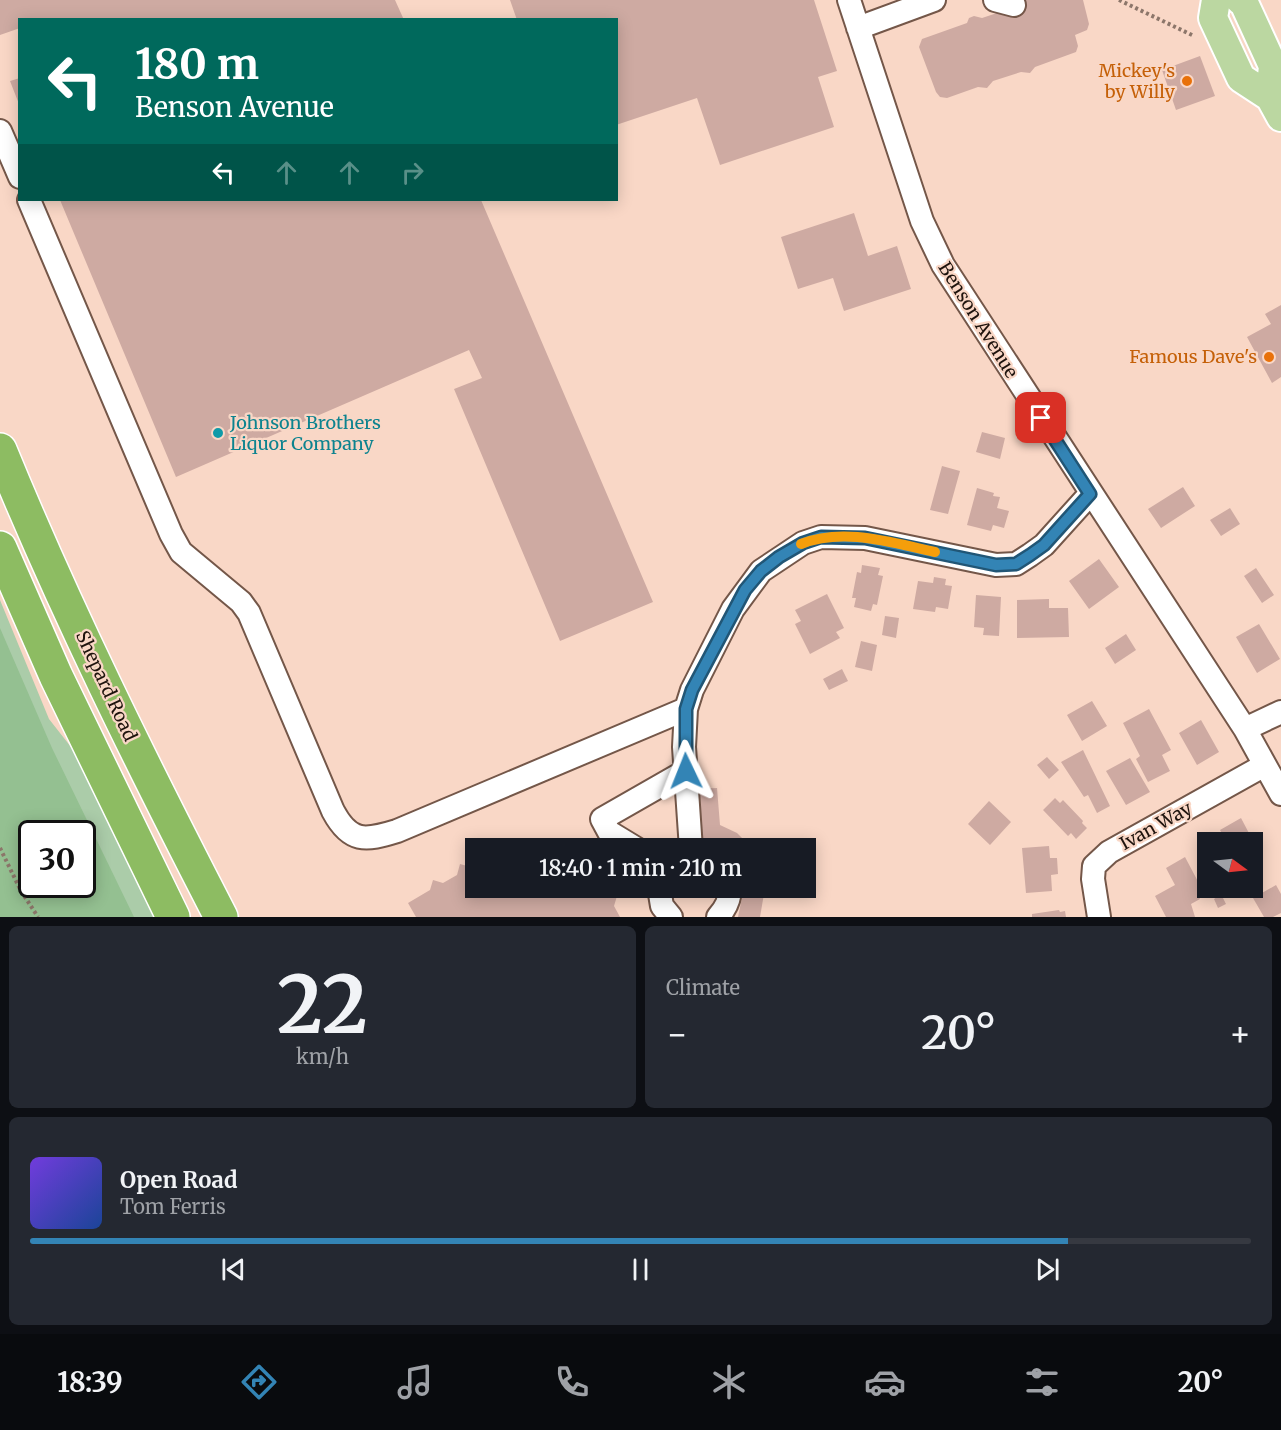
<!DOCTYPE html>
<html lang="en">
<head>
<meta charset="utf-8">
<style>
  body { margin:0; font-family:Merriweather,serif; background:#242831; color:#f1f3f6; height:100vh; display:flex; flex-direction:column; font-size:22px; white-space:nowrap }
  * { box-sizing:border-box; margin:0 }
  p { font-size:20px; color:#9ea1a6 }
  .icon { flex:none; width:33px; height:33px; fill:none; stroke:currentColor; stroke-width:2; stroke-linecap:round; stroke-linejoin:round }
  .map { position:relative; height:917px; overflow:hidden }
  .panel { display:flex; flex-direction:column; gap:9px; padding:9px; background:#0d0f14; flex:1 }
  .panel>* { flex:none }
  .top-card { position:absolute; left:18px; top:18px; width:600px; height:183px; border-radius:0px; box-shadow:0 3px 15px #0003; background:#00695c; color:#fff; overflow:hidden }
  .needle { width:39px; rotate:105deg }
  .controls { position:absolute; left:1197px; top:832px; display:grid; gap:12px }
  .controls a { display:grid; place-items:center; width:66px; height:66px; border-radius:0px; background:#171b24; box-shadow:0 3px 15px #0003; font-size:30px }
  .speed { position:absolute; left:18px; top:820px; display:flex; gap:12px; font-size:30px; font-weight:700; text-align:center }
  .speed>* { display:grid; place-content:center; width:78px; height:78px; border-radius:50%; background:#171b24; box-shadow:0 3px 15px #0003; line-height:1 }
  .speed .limit { border:3px solid #111; border-radius:9px; background:#fff; color:#111 }
  .pin { position:absolute; display:grid; place-items:center; width:51px; height:51px; color:#fff; margin:-26px; border-radius:12px; box-shadow:0 3px 9px #0006 }
  .me { position:absolute; width:66px; margin:-33px; rotate:358deg; stroke-linejoin:round; filter:drop-shadow(0 0 4px #0008) }
  .turn { display:flex; align-items:center; gap:21px; height:126px; padding:0 18px; font-size:27px }
  .turn .icon { width:78px; height:78px; stroke-width:2.5 }
  .turn b { display:block; font-size:42px; line-height:51px }
  .lanes { display:flex; align-items:center; height:57px; padding:0 18px; background:#0003; justify-content:center; gap:30px; direction:ltr }
  .lanes .off { opacity:.35 }
  .big { font-size:45px; font-weight:600; line-height:1.1 }
  .panel .tile { flex:1; display:flex; flex-direction:column; justify-content:center; gap:9px; min-width:0; padding:0 21px; border-radius:9px; background:#242831 }
  .panel .dial { align-items:center; gap:0 }
  .dial b { font-size:78px; line-height:1 }
  .song { display:flex; align-items:center; gap:18px }
  .cover { width:72px; height:72px; border-radius:9px; background:linear-gradient(135deg,hsl(260 70% 55%),hsl(220 70% 35%)) }
  .played { height:6px; border-radius:3px; background:linear-gradient(90deg,#3384b5 85%,#363941 85%) }
  .keys { display:flex; justify-content:space-around; direction:ltr }
  .heat { display:flex; justify-content:space-between; align-items:center; font-size:33px; direction:ltr }
  .panel .tiles { flex:1; display:grid; gap:9px; grid-template-columns:1fr 1fr }
  .tile:last-child { grid-column:span 2 }
  .trip { position:absolute; left:465px; top:838px; width:351px; height:60px; border-radius:0px; background:#171b24; box-shadow:0 3px 15px #0003; font-weight:600; line-height:60px; text-align:center }
  .dock { display:flex; height:96px; justify-content:space-around; align-items:center; background:#090b0e; color:#9ea1a6 }
  .dock .icon { width:42px; height:42px }
  .dock .current { color:#3384b5 }
  .dock b { font-size:27px; color:#f1f3f6 }
  .map>svg:first-child { display:block }
</style>
</head>
<body>
<div class="map">
<svg width="1281" height="917" viewBox="0 0 1281 917">
  <rect width="100%" height="100%" fill="#f9d7c6"/>
  <!-- green -->
  <path fill="#abcca9" fill-rule="evenodd" d="M0 600 49 719 93 775 167 917H0ZM32 834H82V885H32Z"/>
  <!-- forest -->
  <path fill="#94c091" fill-rule="evenodd" d="M0 628 52 748 134 917H0ZM32 834H82V885H32Z"/>
  <!-- building -->
  <path fill="#ceaaa2" d="M0 0H395L404 20H20V28L0 35Z
    M510 0H814L837 71 818 77 834 127 720 165 697 98 616 125V20H517Z
    M1016 0H1083L1089 24 1087 30 1075 35 1078 46 1076 52 1035 67 1030 73 1021 72 993 81 987 88 978 87 947 98 940 97 936 92 919 47 922 39 967 23 969 18 974 16 982 18 1012 8Z
    M1200 56 1215 96 1176 110 1162 70Z
    M20 78V104H19L10 81Z
    M60 200H481L653 602 560 641 454 389 482 378 469 350 176 477Z
    M854 213 868 256 897 246 911 289 844 311 833 278 798 289 781 237Z
    M1281 305V377L1272 383 1247 337 1271 324 1265 314Z
    M982 432 1005 438 1000 459 976 452Z
    M942 466 960 471 948 514 930 510Z
    M1183 487 1195 506 1161 528 1148 509Z
    M977 488 994 493 993 496 1000 497 997 508 1009 511 1004 528 993 525 991 531 967 525Z
    M1230 508 1240 524 1221 536 1210 520Z
    M1099 559 1119 587 1089 609 1069 581Z
    M862 565 880 568 878 575 883 576 877 605 873 604 871 611 854 607 856 598H852L857 572 861 573Z
    M1256 568 1274 595 1262 603 1244 576Z
    M934 577 946 579 945 585 952 586 948 609 936 607 935 612 913 609 918 581 933 583Z
    M827 594 844 628 836 632 840 638 810 654 795 624 801 621 795 610Z
    M976 595 1001 597 999 636 983 635 984 628 974 627Z
    M1049 599V608H1068L1069 637 1017 638V600Z
    M885 616 899 618 896 638 882 635Z
    M1259 624 1280 659 1257 673 1236 637Z
    M1126 634 1136 650 1115 664 1105 648Z
    M861 641 877 645 872 671 855 667Z
    M842 669 848 681 829 690 823 679Z
    M1092 701 1107 726 1082 741 1067 715Z
    M1149 709 1171 750 1162 755 1170 771 1148 782 1136 759 1140 756 1123 723Z
    M1201 720 1219 752 1197 765 1179 733Z
    M1083 750 1110 806 1097 813 1088 795 1084 797 1061 762Z
    M1047 757 1059 770 1049 779 1037 765Z
    M1130 758 1150 792 1126 805 1106 771Z
    M717 788 720 825 737 833 753 849H718L700 843 694 789Z
    M1055 798 1060 803 1063 800 1083 821 1082 823 1087 828 1076 839 1071 833 1068 836 1043 810Z
    M989 801 1011 822 990 845 968 824Z
    M1241 818 1262 858 1252 863V843H1227L1220 830Z
    M1049 846 1050 858H1057L1058 874 1051 875 1052 891 1026 893 1022 848Z
    M1185 857 1203 891 1198 894 1200 899 1191 904 1195 917H1166L1155 896 1175 885 1166 868Z
    M460 864 471 867 476 864V888H603L606 893 617 896 614 906 620 917H416L408 903 430 890 433 880 443 883 457 875Z
    M1276 885 1281 894V913L1273 917H1264L1253 898Z
    M744 888H765L760 917H738Z
    M1221 894 1226 904 1218 908 1214 899Z
    M1059 910 1060 912 1065 911 1066 917H1032V914Z"/>
  <g fill="none" stroke-linecap="round" stroke-linejoin="round">
    <defs>
      <path id="minor" d="M849 0 922 221 943 265 1245 729 1281 794
        M995 0 1014 5
        M858 28 934 0
        M0 131 20 177
        M29 200 171 534 181 552 241 602 249 613 333 811C350 843 365 841 397 831L686 709
        M1245 729 1281 712
        M637 849 609 832 602 819 686 771
        M691 849 684 747 686 709 692 690 733 609 761 571 803 543 821 537 865 538 996 565 1016 564 1030 555 1044 545 1090 494
        M659 888 662 906 671 917
        M718 917C726 908 730 900 730 888
        M1099 917 1093 879 1094 866 1109 852 1265 765"/>
      <path id="major" d="M1216 0 1213 18 1241 78 1270 97 1281 117
        M1240 0 1244 3 1273 66 1270 97"/>
      <path id="highway" d="M0 450C65 609 142 764 221 917
        M0 548 56 676 173 917"/>
    </defs>
    <!-- minor casing -->
    <use href="#minor" stroke="#745749" stroke-width="26"/>
    <!-- major casing -->
    <use href="#major" stroke="#fff" stroke-width="32"/>
    <!-- highway casing -->
    <use href="#highway" stroke="#fff" stroke-width="36"/>
    <!-- path -->
    <path stroke="#8c766a" stroke-width="4" stroke-dasharray="3 3" stroke-linecap="butt" d="M1119 0 1194 36
      M0 848 21 891 38 917"/>
    <!-- minor -->
    <use href="#minor" stroke="#fff" stroke-width="22"/>
    <!-- major -->
    <use href="#major" stroke="#bbd7a1" stroke-width="28"/>
    <!-- highway -->
    <use href="#highway" stroke="#8dbc62" stroke-width="33"/>
  </g>
  <g fill="none" stroke-linecap="round" stroke-linejoin="round">
    <defs>
      <path id="route" d="M686 771V709L692 690 745 590 761 571 779 557 803 543 821 537 865 538 996 565 1016 564 1030 555 1044 545 1090 494 1041 418"/>
    </defs>
    <!-- route casing -->
    <use href="#route" stroke="#215676" stroke-width="15"/>
    <!-- route -->
    <use href="#route" stroke="#3384b5" stroke-width="10"/>
    <!-- slow -->
    <path stroke="#f59e0b" stroke-width="10" d="M801 544C844 527 892 543 935 552"/>
  </g>
  <!-- markers -->
  <g fill="#e8710a" stroke="#f9d7c6" stroke-width="2">
    <circle cx="1187" cy="81" r="6"/>
    <circle cx="1269" cy="357" r="6"/>
  </g>
  <circle fill="#0f9aa8" stroke="#f9d7c6" stroke-width="2" cx="218" cy="433" r="6"/>
  <g text-anchor="middle" stroke-width="4.5" stroke-linejoin="round" paint-order="stroke">
    <!-- food labels -->
    <g font-size="18" fill="#c56008" stroke="#f9d7c6" text-anchor="end">
      <text x="1175" y="77">Mickey's<tspan x="1175" dy="21">by Willy</tspan></text>
      <text x="1257" y="363">Famous Dave's</text>
    </g>
    <!-- street labels -->
    <g font-size="18" fill="#1e130d" stroke="#f9d7c6">
      <text transform="translate(978 320) rotate(58)" y="6">Benson Avenue</text>
      <text transform="translate(106 686) rotate(65)" y="6">Shepard Road</text>
      <text transform="translate(1156 826) rotate(-29)" y="6">Ivan Way</text>
    </g>
    <!-- culture labels -->
    <g font-size="18" fill="#0d838f" stroke="#f9d7c6" text-anchor="start">
      <text x="230" y="429">Johnson Brothers<tspan x="230" dy="21">Liquor Company</tspan></text>
    </g>
  </g>
</svg>
<div class="controls">
<a><svg class="needle" viewBox="-14 -14 28 28"><path d="M0-13l5 13h-10z" fill="#e53935"/><path d="M0 13l5-13h-10z" fill="#9ea1a6"/></svg></a>
</div>
<div class="speed"><div class="limit">30</div></div>
<div class="pin" style="left:1041px;top:418px;background:#d93025"><svg class="icon" aria-label="arrive" viewBox="0 0 24 24"><path d="M6 21V4h12l-3 4 3 4H6"/></svg></div>
<svg class="me" style="left:686px;top:771px" viewBox="-20 -20 40 40"><path d="M0-17L14 15 0 8-14 15z" fill="#3384b5" stroke="#fff" stroke-width="4"/></svg>
<div class="trip">18:40 · 1 min · 210 m</div>
<div class="top-card">
<div class="turn"><svg class="icon" aria-label="left" viewBox="0 0 24 24"><path d="M17 20v-9H6M10 6l-5 5 5 5"/></svg><div><b>180 m</b>Benson Avenue</div></div>
<div class="lanes"><svg class="icon" aria-label="left" viewBox="0 0 24 24"><path d="M17 20v-9H6M10 6l-5 5 5 5"/></svg><svg class="icon off" aria-label="ahead" viewBox="0 0 24 24"><path d="M12 20V5M6 11l6-6 6 6"/></svg><svg class="icon off" aria-label="ahead" viewBox="0 0 24 24"><path d="M12 20V5M6 11l6-6 6 6"/></svg><svg class="icon off" aria-label="right" viewBox="0 0 24 24"><path d="M7 20v-9h11M14 6l5 5-5 5"/></svg></div>
</div>
</div>
<section class="panel">
<div class="tiles">
<div class="tile dial"><b>22</b><p>km/h</p></div>
<div class="tile"><p>Climate</p>
<div class="heat"><a>−</a><b class="big">20°</b><a>+</a></div>
</div>
<div class="tile">
<div class="song"><i class="cover"></i><div><b>Open Road</b><p>Tom Ferris</p></div></div>
<div class="played"></div>
<div class="keys"><svg class="icon" aria-label="previous" viewBox="0 0 24 24"><path d="M18 5L8 12l10 7zM5 5v14"/></svg><svg class="icon" aria-label="pause" viewBox="0 0 24 24"><path d="M8 5v14M16 5v14"/></svg><svg class="icon" aria-label="next" viewBox="0 0 24 24"><path d="M6 5l10 7-10 7zM19 5v14"/></svg></div>
</div>
</div>
</section>
<nav class="dock">
<b>18:39</b>
<svg class="icon current" aria-label="directions" viewBox="0 0 24 24"><path d="M12 3l9 9-9 9-9-9zM9 14v-3h6M13 9l2 2-2 2"/></svg>
<svg class="icon" aria-label="music" viewBox="0 0 24 24"><path d="M9 18V5l10-2v13"/><circle cx="6" cy="18" r="3"/><circle cx="16" cy="16" r="3"/></svg>
<svg class="icon" aria-label="phone" viewBox="0 0 24 24"><path d="M5 4h4l2 5-3 2q2 4 5 5l2-3 5 2v4C11 20 4 13 5 4z"/></svg>
<svg class="icon" aria-label="climate" viewBox="0 0 24 24"><path d="M12 3v18M4 7l16 10M4 17L20 7"/></svg>
<svg class="icon" aria-label="car" viewBox="0 0 24 24"><path d="M5 17H2v-5l4-1 3-4h7l3 4 3 1v5h-3M9 17h6M6 11h13"/><circle cx="7" cy="17" r="2"/><circle cx="17" cy="17" r="2"/></svg>
<svg class="icon" aria-label="filters" viewBox="0 0 24 24"><path d="M4 7h16M4 17h16"/><circle cx="9" cy="7" r="2"/><circle cx="15" cy="17" r="2"/></svg>
<b>20°</b>
</nav>
</body>
</html>
